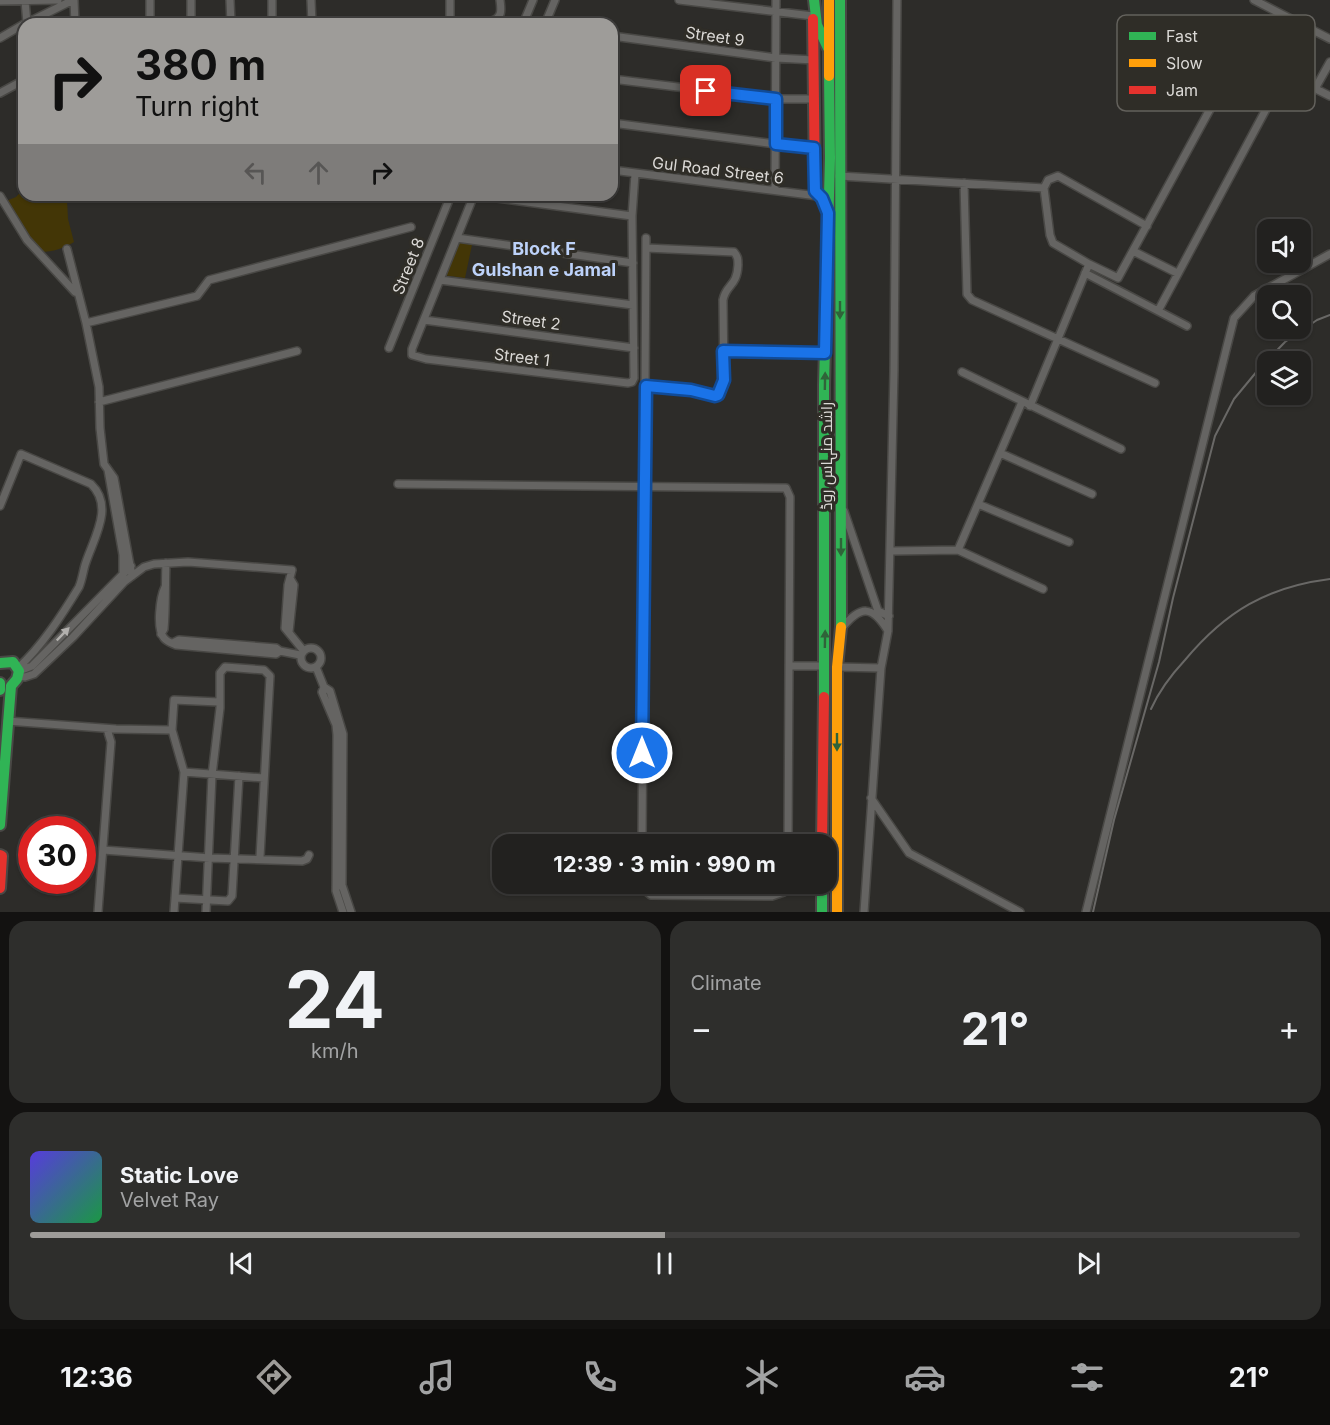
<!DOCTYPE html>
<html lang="en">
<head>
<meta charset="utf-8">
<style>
  body { margin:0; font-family:Inter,Cairo,sans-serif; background:#2e2e2c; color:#f1f3f6; height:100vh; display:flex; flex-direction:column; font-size:22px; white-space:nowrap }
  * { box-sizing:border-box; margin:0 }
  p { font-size:20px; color:#a2a3a4 }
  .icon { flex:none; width:33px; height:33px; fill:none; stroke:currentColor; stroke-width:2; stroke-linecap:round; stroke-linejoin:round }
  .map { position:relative; height:912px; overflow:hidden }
  .details { display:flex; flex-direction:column; gap:9px; padding:9px; background:#131211; flex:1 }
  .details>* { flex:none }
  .guide { position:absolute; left:18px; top:18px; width:600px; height:183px; border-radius:18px; box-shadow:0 2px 4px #0004,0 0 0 2px #3f3e3d; background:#9e9c99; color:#111; overflow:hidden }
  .controls { position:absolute; left:1257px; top:219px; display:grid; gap:12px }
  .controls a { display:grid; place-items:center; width:54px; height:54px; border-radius:12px; background:#22211f; box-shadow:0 2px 4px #0004,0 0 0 2px #3f3e3d; font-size:30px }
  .speed { position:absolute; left:18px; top:816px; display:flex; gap:12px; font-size:30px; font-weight:700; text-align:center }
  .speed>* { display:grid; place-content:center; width:78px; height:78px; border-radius:50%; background:#22211f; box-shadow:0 2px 4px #0004,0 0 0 2px #3f3e3d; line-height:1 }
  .speed .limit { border:9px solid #d22; background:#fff; color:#111 }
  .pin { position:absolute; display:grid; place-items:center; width:51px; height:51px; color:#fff; margin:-26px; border-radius:12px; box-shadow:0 3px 9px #0006 }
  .me { position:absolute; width:66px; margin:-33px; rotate:0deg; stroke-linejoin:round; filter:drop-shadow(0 0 4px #0008) }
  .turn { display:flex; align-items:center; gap:21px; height:126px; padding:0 18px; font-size:27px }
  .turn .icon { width:78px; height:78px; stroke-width:2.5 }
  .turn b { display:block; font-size:42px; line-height:51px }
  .lanes { display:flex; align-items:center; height:57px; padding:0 18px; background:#0003; justify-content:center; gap:30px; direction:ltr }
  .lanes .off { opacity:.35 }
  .big { font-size:45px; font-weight:700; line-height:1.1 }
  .details .tile { flex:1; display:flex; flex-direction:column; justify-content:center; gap:9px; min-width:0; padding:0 21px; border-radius:18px; background:#2e2e2c }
  .details .dial { align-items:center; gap:0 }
  .dial b { font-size:78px; line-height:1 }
  .song { display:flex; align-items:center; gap:18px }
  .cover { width:72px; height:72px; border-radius:9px; background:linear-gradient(135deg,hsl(250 70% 55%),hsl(140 70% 35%)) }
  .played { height:6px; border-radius:3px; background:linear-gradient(90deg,#9e9c99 50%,#3f3e3d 50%) }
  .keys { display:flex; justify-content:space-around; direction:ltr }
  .heat { display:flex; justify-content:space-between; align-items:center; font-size:33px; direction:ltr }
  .details .tiles { flex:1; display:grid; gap:9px; grid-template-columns:1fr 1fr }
  .tile:last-child { grid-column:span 2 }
  .trip { position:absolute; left:492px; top:834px; width:345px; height:60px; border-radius:18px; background:#22211f; box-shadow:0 2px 4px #0004,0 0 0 2px #3f3e3d; font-weight:700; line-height:60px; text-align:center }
  .dock { display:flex; height:96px; justify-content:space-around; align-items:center; background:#0e0d0c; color:#a2a3a4 }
  .dock .icon { width:42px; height:42px }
  .dock .current { color:#9e9c99 }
  .dock b { font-size:27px; color:#f1f3f6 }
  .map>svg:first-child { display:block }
</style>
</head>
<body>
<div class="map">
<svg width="1330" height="912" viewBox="0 0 1330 912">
  <rect width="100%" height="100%" fill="#2d2c29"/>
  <!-- green -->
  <path fill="#433606" d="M24 188V195H62L67 200 68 219 74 242C64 248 53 252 41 252L30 239 6 201 16 197Z
    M457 238 473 240 465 278 443 275Z"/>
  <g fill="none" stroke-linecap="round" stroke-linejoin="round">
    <defs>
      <path id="street" d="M74 0 75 24
        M150 0V24
        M191 0V24
        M230 0 231 24
        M272 0V24
        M311 0 312 24
        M450 0V20
        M679 0 813 16
        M1254 0 1330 39
        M0 1 58 0
        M25 1 27 23
        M25 24 73 0
        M243 24 492 21C503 17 501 9 500 0
        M523 24 533 0
        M545 24 555 0
        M612 36 776 58 814 60
        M0 38 24 24
        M1330 62 1316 87 1318 90 1330 96
        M612 79 776 99H815
        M0 93 24 80
        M612 123 814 149
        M612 170 818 196
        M839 176 1044 188
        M964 183 967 294 972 300 1155 383
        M775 190 776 0
        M474 195 412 349V355L426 359 628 383 632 382 634 378 632 216 635 174
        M474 195 632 216
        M0 196 27 240 75 292
        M1147 226 1058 176 1048 180 1044 188 1050 235 1053 243 1089 264 1118 278 1215 100
        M457 238 633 263
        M67 249 86 323 99 387 100 428 104 464 114 478 132 576
        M1133 251 1177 273
        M1085 273 1187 326
        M440 280 633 305
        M1158 311 1286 72 1306 82
        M424 320 634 348
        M86 323 197 296 209 280 411 227
        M389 348 451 195
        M723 351 825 353
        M962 372 1121 449
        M646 386 718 395 724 380 723 300C726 284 737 287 738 265 738 259 738 257 734 252L646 248
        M99 402 297 351
        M1030 406 1089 264
        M1000 453 1092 494
        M108 470 123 555V573
        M398 484 786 488 790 497 788 844
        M978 504 1069 542
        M0 506 21 454 91 484C115 507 93 539 85 565 83 572 82 580 79 587 62 615 42 646 18 668
        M844 511 878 611 889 616
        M958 550 1043 589
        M892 551 958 550 1022 402
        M165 587C160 597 156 629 164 638 167 642 172 643 176 645L276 654 280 651
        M842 628C861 605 872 605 888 631
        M289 632 294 585 291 580
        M161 634 164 629C166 607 165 585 166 563
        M173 643 179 640 276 648 280 651 300 655
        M301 658a10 10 0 1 1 20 0a10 10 0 1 1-20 0Z
        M789 666H824
        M316 667 324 687 330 691 343 734 342 885 351 912
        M837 667 881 668 888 631 894 371 897 0
        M19 671 32 666 131 566
        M19 676 25 677 34 674 73 637 124 582 144 567 154 564 188 562 292 570 288 585 285 628 303 650
        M324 687 322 692 336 725 337 735 336 891 343 912
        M7 721 116 729 172 730
        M184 772 264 778
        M871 798 909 853 1020 912
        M642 844 646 238
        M103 850 210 858 302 861 307 859 309 855
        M642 884 646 891 651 895 772 896 784 892 787 884
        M175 898 228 901 232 896 239 776
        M98 912 111 742 107 729
        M174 912 184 772 172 730 174 700 219 702
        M206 912 212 775 220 708V673L225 667 264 670 270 676 260 857 258 859
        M864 912 881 668
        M1086 912 1234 318 1254 296 1330 254"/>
      <path id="fast" d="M814 0 817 25 828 48
        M840 0 841 627
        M0 663 13 662 19 671 17 679 11 686 0 825
        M0 683V690
        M824 697V385L830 158 829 76
        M822 884V912"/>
      <path id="slow" d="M829 0V76
        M837 912V667L841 627"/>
      <path id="jam" d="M813 19 815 191 822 198 828 212
        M822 844 824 697
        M0 855 2 856 0 888"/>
    </defs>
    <!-- street casing -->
    <use href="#street" stroke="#494845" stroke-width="10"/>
    <!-- fast casing -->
    <use href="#fast" stroke="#494845" stroke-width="14"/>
    <!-- slow casing -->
    <use href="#slow" stroke="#494845" stroke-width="14"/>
    <!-- jam casing -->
    <use href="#jam" stroke="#494845" stroke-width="14"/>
    <!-- street -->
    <use href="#street" stroke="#656462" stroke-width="7"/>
    <!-- fast -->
    <use href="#fast" stroke="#30b455" stroke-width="10"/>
    <!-- slow -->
    <use href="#slow" stroke="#ff9f0a" stroke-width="10"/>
    <!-- jam -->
    <use href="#jam" stroke="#e5322d" stroke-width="10"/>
    <!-- rail -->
    <path stroke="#696866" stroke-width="2" d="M1151 709C1159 691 1172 674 1185 660 1226 611 1267 587 1330 579
      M1093 912 1114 820 1159 662 1173 598 1215 436 1234 399 1258 370 1285 342 1317 320 1330 315"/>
  </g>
  <!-- one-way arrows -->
  <defs><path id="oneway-solid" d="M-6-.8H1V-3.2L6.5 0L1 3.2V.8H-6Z" transform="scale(1.5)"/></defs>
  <g fill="#2f6339">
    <use href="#oneway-solid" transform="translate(840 310) rotate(90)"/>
    <use href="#oneway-solid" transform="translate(825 381) rotate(-89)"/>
    <use href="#oneway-solid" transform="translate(841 547) rotate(90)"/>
    <use href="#oneway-solid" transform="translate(825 639) rotate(-89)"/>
    <use href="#oneway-solid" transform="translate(837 742) rotate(90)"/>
  </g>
  <use fill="#b2b0ad" href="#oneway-solid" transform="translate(63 634) rotate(-46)"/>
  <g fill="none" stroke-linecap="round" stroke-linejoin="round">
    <defs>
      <path id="route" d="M642 753 646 386 691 390 715 396 718 395 724 380 723 351 825 353 828 213 822 198 815 191 814 148 776 144V99L706 91"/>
    </defs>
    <!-- route casing -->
    <use href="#route" stroke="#114b97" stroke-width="15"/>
    <!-- route -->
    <use href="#route" stroke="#1a73e8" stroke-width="10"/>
  </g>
  <g text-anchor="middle" stroke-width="6" stroke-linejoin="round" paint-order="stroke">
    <!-- street labels -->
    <g font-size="16" fill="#dbd9d6" stroke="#2f2d27">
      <text transform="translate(715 36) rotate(8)" y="6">Street 9</text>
      <text transform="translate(718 170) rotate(7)" y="6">Gul Road Street 6</text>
      <text transform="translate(408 266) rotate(-68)" y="6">Street 8</text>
      <text transform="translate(531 320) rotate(8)" y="6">Street 2</text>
      <text transform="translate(522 357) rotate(7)" y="6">Street 1</text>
      <text transform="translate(826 456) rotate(-90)" y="6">راشد منہاس روڈ</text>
    </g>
    <!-- neighbourhood labels -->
    <g font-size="18" font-weight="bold" fill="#bdd2f9" stroke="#2f2d27">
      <text x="544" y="255">Block F<tspan x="544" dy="21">Gulshan e Jamal</tspan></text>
    </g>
  </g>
  <!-- legend -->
  <rect x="1117" y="15" width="198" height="96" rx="9" fill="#2f2d27" stroke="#63615c" stroke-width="1.5"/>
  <rect x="1129" y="32" width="27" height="8" fill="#30b455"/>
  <rect x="1129" y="59" width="27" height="8" fill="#ff9f0a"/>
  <rect x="1129" y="86" width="27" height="8" fill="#e5322d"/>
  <g font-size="16" fill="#dbd9d6">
    <text x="1166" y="42">Fast</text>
    <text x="1166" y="69">Slow</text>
    <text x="1166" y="96">Jam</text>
  </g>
</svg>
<div class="controls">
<a><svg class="icon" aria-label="sound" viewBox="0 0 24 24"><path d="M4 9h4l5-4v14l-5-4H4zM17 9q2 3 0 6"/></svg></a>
<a><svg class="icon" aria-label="search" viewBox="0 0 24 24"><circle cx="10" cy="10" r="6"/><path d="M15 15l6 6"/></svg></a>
<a><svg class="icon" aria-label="layers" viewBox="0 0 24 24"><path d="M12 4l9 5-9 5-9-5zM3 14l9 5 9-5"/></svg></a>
</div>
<div class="speed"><div class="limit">30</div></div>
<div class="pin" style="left:706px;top:91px;background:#d93025"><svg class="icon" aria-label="arrive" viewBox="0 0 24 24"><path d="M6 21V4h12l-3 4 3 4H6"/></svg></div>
<svg class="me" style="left:642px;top:753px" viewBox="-20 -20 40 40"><circle r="17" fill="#1a73e8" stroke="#fff" stroke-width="3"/><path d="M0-11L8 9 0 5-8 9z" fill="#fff"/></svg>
<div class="trip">12:39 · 3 min · 990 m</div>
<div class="guide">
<div class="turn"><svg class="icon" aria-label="right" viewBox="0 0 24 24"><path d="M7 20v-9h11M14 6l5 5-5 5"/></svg><div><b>380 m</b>Turn right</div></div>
<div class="lanes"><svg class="icon off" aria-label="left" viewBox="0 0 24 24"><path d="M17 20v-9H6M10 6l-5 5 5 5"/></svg><svg class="icon off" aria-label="ahead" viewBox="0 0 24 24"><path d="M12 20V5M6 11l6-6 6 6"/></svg><svg class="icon" aria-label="right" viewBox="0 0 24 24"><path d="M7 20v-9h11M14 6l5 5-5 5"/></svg></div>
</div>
</div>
<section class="details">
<div class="tiles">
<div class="tile dial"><b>24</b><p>km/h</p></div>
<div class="tile"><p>Climate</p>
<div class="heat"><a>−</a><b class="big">21°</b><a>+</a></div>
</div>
<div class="tile">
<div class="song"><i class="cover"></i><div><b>Static Love</b><p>Velvet Ray</p></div></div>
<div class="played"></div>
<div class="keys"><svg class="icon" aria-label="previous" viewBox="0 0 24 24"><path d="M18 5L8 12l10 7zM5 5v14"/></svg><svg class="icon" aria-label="pause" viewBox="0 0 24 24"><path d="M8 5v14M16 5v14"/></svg><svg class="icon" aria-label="next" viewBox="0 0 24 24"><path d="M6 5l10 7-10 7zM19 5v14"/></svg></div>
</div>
</div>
</section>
<nav class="dock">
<b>12:36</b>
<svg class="icon current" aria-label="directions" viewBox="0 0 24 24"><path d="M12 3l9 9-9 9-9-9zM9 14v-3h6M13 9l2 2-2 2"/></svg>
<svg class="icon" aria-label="music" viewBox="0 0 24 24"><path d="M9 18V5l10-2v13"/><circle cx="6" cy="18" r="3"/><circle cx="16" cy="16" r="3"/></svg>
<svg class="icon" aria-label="phone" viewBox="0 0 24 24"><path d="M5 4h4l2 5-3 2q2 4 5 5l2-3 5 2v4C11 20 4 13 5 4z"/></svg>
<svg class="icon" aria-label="climate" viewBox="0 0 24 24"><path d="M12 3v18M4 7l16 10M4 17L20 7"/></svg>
<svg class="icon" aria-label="car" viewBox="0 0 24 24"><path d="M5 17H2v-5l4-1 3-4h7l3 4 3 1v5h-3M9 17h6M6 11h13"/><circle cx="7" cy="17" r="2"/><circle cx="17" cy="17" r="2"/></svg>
<svg class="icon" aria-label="filters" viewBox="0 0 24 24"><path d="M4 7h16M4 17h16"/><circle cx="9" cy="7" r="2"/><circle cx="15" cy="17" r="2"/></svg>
<b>21°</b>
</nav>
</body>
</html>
